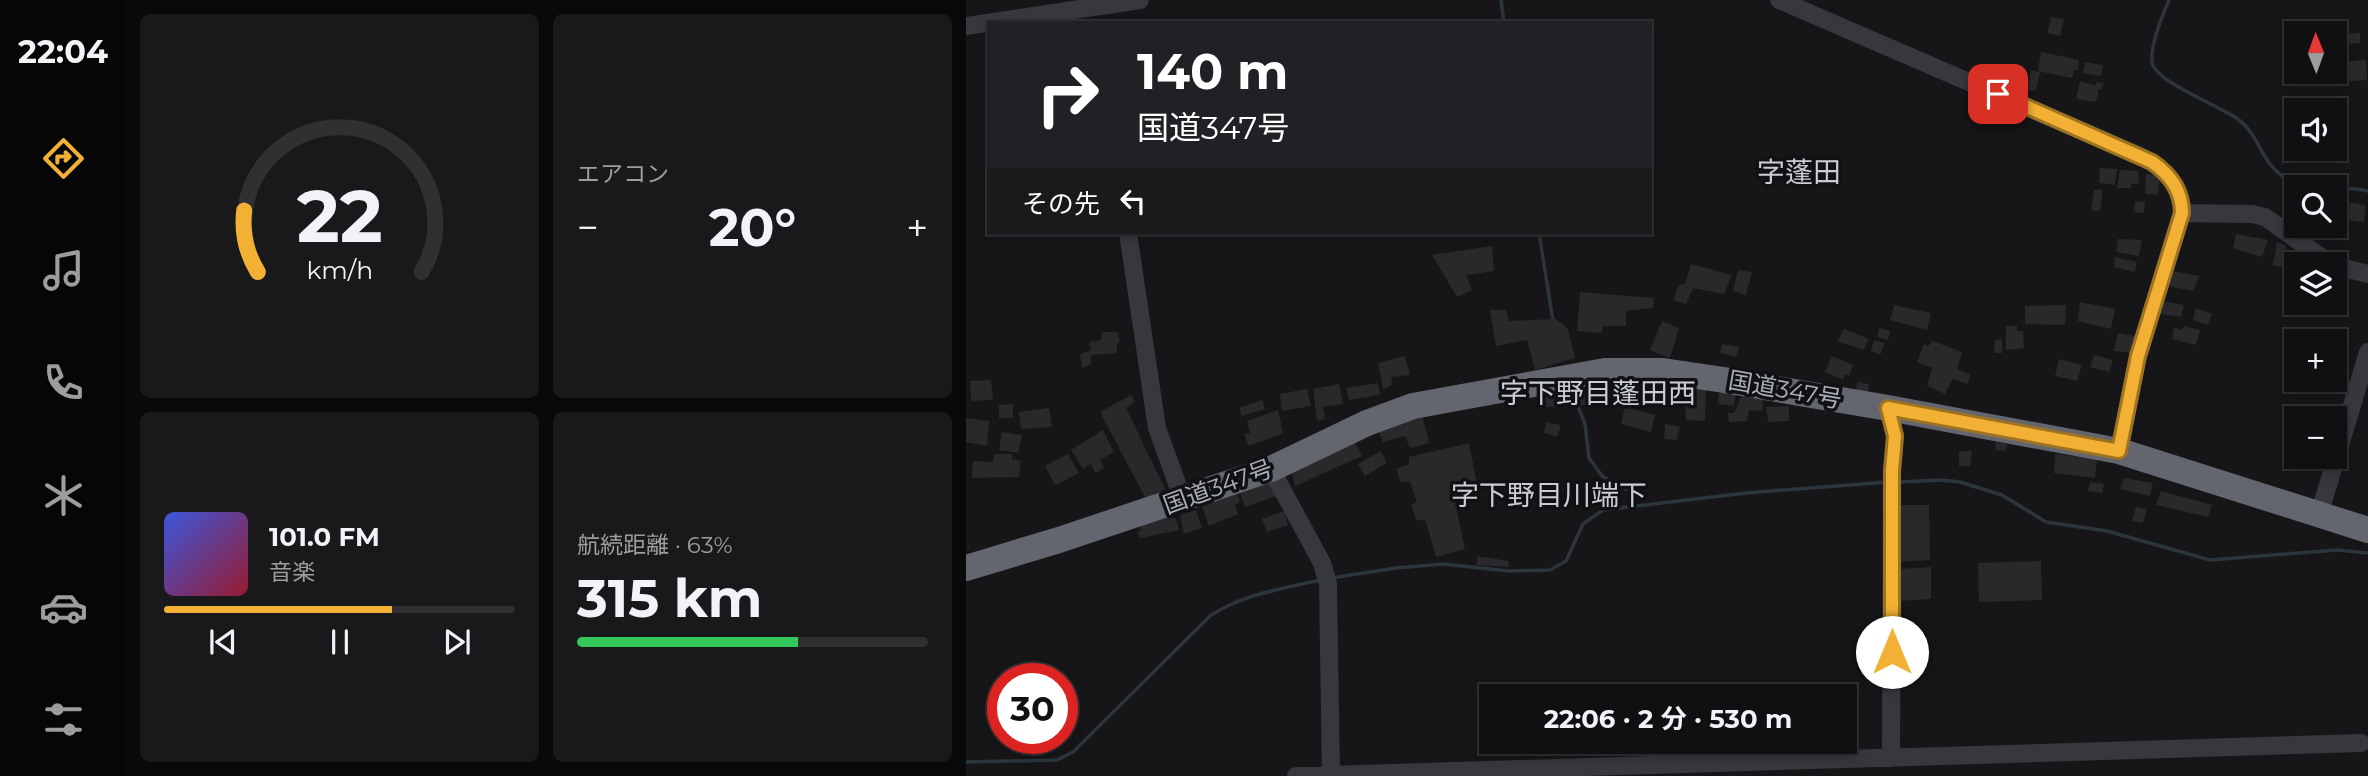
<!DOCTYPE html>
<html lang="ja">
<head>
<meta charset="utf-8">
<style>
  body { margin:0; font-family:Montserrat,"Noto Sans JP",sans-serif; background:#19191b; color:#f1f3f6; height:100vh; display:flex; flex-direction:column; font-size:26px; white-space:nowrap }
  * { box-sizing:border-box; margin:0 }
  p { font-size:23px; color:#9c9d9f }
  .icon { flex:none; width:38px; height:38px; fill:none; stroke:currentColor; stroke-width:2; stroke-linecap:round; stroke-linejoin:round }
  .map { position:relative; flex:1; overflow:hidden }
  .details { display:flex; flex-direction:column; gap:14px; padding:14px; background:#09090a; width:840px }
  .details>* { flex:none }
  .top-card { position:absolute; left:21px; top:21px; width:665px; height:214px; border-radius:0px; box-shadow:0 4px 10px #0003,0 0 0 2px #303032; background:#202124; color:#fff; overflow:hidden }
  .needle { width:46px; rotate:359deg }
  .buttons { position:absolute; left:1318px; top:21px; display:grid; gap:14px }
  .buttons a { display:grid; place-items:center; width:63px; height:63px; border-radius:0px; background:#101012; box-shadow:0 4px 10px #0003,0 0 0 2px #303032; font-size:35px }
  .speed { position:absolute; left:21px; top:663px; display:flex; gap:14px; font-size:35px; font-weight:700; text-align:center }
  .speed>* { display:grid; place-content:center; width:91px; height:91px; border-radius:50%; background:#101012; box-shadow:0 4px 10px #0003,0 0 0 2px #303032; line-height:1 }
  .speed .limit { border:10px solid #d22; background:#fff; color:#111 }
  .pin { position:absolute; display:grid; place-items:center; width:60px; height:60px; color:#fff; margin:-30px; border-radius:14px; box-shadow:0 4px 10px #0006 }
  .me { position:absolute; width:77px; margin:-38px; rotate:0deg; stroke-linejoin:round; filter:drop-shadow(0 0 5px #0008) }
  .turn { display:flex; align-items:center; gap:24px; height:147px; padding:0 35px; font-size:32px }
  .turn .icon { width:91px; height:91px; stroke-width:2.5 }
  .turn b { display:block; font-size:49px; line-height:60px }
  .then { display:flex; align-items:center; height:66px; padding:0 35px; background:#0003; gap:14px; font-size:26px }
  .big { font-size:52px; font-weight:700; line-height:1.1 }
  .details .card { flex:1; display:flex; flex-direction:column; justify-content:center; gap:10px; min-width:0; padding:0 24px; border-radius:10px; background:#19191b }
  .details .dial { align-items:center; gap:0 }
  .dial svg { height:182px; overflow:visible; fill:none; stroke:#303032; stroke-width:7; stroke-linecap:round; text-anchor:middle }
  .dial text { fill:#f1f3f6; stroke:none }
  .song { display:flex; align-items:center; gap:21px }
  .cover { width:84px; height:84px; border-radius:10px; background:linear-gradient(135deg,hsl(230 70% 55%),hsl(350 70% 35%)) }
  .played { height:7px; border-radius:4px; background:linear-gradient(90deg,#f2b134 65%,#303032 65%) }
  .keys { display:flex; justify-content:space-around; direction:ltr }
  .heat { display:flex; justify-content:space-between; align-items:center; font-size:38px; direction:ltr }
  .charge { height:10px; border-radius:5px; background:linear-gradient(90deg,#34c759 63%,#303032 0) }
  .details .tiles { flex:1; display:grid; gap:14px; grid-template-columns:repeat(2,1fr) }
  .trip { position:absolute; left:513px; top:684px; width:378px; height:70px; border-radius:0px; background:#101012; box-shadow:0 4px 10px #0003,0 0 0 2px #303032; font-weight:700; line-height:70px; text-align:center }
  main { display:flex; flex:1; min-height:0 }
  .menu { display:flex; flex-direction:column; width:126px; justify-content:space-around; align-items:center; background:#060607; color:#9c9d9f }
  .menu .icon { width:49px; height:49px }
  .menu .selected { color:#f2b134 }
  .menu b { font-size:32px; color:#f1f3f6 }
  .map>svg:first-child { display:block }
</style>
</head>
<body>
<main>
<nav class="menu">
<b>22:04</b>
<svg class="icon selected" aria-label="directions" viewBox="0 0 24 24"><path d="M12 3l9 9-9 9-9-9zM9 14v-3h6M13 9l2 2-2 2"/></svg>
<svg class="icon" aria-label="music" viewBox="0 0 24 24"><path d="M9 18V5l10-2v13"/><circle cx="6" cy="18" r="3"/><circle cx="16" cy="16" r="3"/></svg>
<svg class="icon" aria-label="phone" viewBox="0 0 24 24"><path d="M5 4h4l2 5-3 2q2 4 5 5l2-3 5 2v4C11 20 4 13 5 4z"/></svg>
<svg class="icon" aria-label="climate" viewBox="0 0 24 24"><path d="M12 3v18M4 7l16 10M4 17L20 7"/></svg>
<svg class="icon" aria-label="car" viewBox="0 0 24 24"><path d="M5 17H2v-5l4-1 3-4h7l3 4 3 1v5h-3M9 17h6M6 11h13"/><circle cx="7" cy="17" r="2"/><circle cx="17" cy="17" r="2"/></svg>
<svg class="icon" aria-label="filters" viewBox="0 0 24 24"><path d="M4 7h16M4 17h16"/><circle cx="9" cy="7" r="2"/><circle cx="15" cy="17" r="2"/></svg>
</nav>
<section class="details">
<div class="tiles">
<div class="card dial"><svg viewBox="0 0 100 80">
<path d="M14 69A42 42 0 1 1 86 69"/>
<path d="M14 69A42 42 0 0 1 8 42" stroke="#f2b134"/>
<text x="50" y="56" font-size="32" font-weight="700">22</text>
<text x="50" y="72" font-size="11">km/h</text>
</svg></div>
<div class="card"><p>エアコン</p>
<div class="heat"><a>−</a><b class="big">20°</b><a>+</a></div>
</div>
<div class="card">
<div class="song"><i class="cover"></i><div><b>101.0 FM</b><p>音楽</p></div></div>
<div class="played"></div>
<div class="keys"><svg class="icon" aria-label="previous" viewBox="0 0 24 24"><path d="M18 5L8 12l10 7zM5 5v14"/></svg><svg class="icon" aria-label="pause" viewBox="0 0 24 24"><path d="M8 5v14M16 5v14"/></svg><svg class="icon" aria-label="next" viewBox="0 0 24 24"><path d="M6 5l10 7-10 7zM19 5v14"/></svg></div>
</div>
<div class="card"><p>航続距離 · 63%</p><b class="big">315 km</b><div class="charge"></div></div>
</div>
</section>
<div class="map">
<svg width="1402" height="776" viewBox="0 0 1402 776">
  <rect width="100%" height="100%" fill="#161618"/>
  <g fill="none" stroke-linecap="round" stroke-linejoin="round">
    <!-- stream -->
    <path stroke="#2c353c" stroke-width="3.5" d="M535 0 538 23
      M1203 0C1197 14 1184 47 1186 62 1189 83 1256 106 1273 120 1296 138 1294 165 1324 181 1346 192 1377 185 1402 191
      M573 233 587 321
      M610 401 619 424 623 458 636 476 664 491 666 505
      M933 482 975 480 994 482 1036 495 1080 522 1141 531 1244 560 1371 550 1402 553
      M365 578 430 568 477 564 543 571 584 570 600 561 617 524 637 510 780 493 922 482
      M0 762 91 760 107 752 244 616C277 594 316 589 354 580"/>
  </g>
  <!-- building -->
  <path fill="#29292c" d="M1085 17 1098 19 1094 36 1081 33Z
    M1394 33V43L1368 45V35Z
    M1075 52 1113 60 1112 70H1108L1106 78 1072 71Z
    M1400 60 1401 80 1360 83V72H1368V62Z
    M1119 62 1137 65 1135 76 1117 73Z
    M1065 70 1074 72 1070 91 1061 90Z
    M1114 81 1129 86 1130 82 1138 83 1136 89H1133L1130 102 1110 99Z
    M1134 168 1151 169 1149 185 1133 183Z
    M1154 170 1172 171 1173 184H1165V188H1151Z
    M1180 174 1194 175 1192 195 1179 194Z
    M1137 189 1134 211 1125 210 1128 190Z
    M1169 201 1179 202 1178 213 1168 212Z
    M1384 202 1400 206 1398 222 1370 219 1371 206H1383Z
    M1270 234 1302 240 1296 257 1267 248Z
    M1152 239 1176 240 1173 256 1150 252Z
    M1311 242 1319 245 1320 250 1324 252 1319 268 1307 265Z
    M526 246 528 271 500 275 506 290 491 297 466 255Z
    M1149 257 1171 262 1169 272 1148 267Z
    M725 264 766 275 758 294 727 288 720 304 707 300 713 285 719 284Z
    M772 270 786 272 780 295 767 291Z
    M1206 271 1234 276 1227 291 1203 286Z
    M614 292 688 298 687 308 660 311V326H637L636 333 611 331Z
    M1197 301 1218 305 1215 317 1194 314Z
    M1114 302 1149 309 1145 329 1112 321Z
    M928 305 965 313 961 330 924 320Z
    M1100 305 1099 325 1059 324V306Z
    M1230 308 1246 314 1242 325 1227 320Z
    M524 310H540L543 321 590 319 602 329 609 358 569 370 561 340 530 346Z
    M696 321 713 328 704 358 684 350Z
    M1040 326H1051V331H1057L1058 348 1040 350Z
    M1218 326 1234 330 1230 345 1206 339 1208 327 1216 330Z
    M913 328 924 331 922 340 911 337Z
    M878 329 903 339 897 350 871 341Z
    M136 332H152L154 342 151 343V353L125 355V364L116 368 114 354 125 350 123 342 135 340Z
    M1152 333 1170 336 1167 353 1148 351Z
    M1036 339V353H1028L1029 340Z
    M908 340 919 343 914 355 905 351Z
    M967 341 996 352 991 369 1004 375 1002 384 987 379 979 394 961 386 966 368 951 362 958 344 962 346Z
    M756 344 773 347 770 357 754 353Z
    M1128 355 1147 360 1143 372 1124 367Z
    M439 356 444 375 426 377 425 386 417 389 412 363Z
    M866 356 887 365 883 376 879 374 877 380 859 372Z
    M1093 359 1116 365 1111 381 1089 376Z
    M25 380 27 400 5 401 4 381Z
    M687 380 740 386 739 421 720 420 719 407 684 401Z
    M891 382 903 384 902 398 889 397Z
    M412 383 414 395 383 400 380 388Z
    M373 384 377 404 357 407 359 419 351 421 347 389Z
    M647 384H657V395H649Z
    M638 388V404L580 407 579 390Z
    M341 389 345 406 316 411 314 394Z
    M753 391 770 393 768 406 752 404Z
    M165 395 169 402 160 408 199 489 180 499 134 412Z
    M775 397 797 398 796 411 783 410 781 421 763 422 762 413H768Z
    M296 400 299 409 276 416 273 408Z
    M47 404V418H33V405Z
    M823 406V421L802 422 800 407Z
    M659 407 689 415 685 432 655 424Z
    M83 408 86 427 55 429 53 412Z
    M312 410 317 433 283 446 278 434 284 433 281 421Z
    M456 414 463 443 444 448 439 436 417 442 412 430Z
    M0 418 23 421 21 446 0 442Z
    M580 422 595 425 591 437 578 433Z
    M699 424 714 427 711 440 698 439Z
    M137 430 148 452 134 460 138 468 129 473 125 464 117 469 105 450Z
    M36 432 56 435 52 453 33 450Z
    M388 440 396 456 329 486 325 471Z
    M1030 442 1041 444 1040 451 1029 450Z
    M503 443 512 490 488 497 499 549 470 557 459 519 451 521 445 505 451 502 444 481 435 483 430 469 443 464V457Z
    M415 451 421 463 399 476 392 464Z
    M993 451H1006L1004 466H993Z
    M28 454H46V459L55 461 53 477 6 478 7 461 27 462Z
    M102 454 113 473 89 485 79 466Z
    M1089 454 1131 459 1129 478 1088 473Z
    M1158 478 1187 483 1184 496 1154 489Z
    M303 481 310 496 279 507 274 492Z
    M1124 482 1138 484 1136 493 1122 491Z
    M1195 491 1246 505 1242 517 1190 505Z
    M271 492 274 502 269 505 272 514 243 526 236 506Z
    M930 505H963L964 560 931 562Z
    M1170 507 1181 509 1177 523 1166 521Z
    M230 510 236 528 218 534 214 515Z
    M318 511 322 525 301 532 296 519Z
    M205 515 210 519 213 530 174 538 171 532 175 531 174 524Z
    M511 556 542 561 543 567 511 565Z
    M1075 561 1076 600 1013 602 1012 563Z
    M965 567V599L931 601V569Z"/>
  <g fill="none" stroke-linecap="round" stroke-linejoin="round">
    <!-- minor -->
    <path stroke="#37383d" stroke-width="18" d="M813 0 1174 156C1198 168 1216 185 1216 213L1172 356 1153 451
      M0 26 174 0
      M1216 213 1286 214 1299 217 1355 257 1378 268 1402 274
      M162 233 191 428 217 500
      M922 408 929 436 926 472 925 758
      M305 469 356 563 362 584 365 775
      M1353 515 1402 352
      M330 776 1395 743"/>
    <!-- highway -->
    <path stroke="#63666e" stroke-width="26" d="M0 568 93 540 305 469 401 423 447 406 639 371H697L758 380 922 408 1153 451 1402 530"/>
  </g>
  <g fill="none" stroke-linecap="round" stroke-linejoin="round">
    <defs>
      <path id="route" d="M926 652V471L929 436 922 408 1153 451 1172 356 1216 213C1216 191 1205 175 1186 162L1032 94"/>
    </defs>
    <!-- route casing -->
    <use href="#route" stroke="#9d7322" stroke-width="18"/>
    <!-- route -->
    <use href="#route" stroke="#f2b134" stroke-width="12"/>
  </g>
  <g text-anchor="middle" stroke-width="7" stroke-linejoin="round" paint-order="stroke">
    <!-- street labels -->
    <g font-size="24" fill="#a8adb8" stroke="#111113">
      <text transform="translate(819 390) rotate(10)" y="8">国道347号</text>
      <text transform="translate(252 487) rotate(-20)" y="8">国道347号</text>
    </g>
    <!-- quarter labels -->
    <g font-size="28" fill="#c9ccd4" stroke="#111113">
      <text x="833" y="182">字蓬田</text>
      <text x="632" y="403">字下野目蓬田西</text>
      <text x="583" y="505">字下野目川端下</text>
    </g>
  </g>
</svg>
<div class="buttons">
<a><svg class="needle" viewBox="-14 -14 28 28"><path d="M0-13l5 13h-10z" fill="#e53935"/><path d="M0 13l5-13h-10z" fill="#9c9d9f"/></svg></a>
<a><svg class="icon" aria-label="sound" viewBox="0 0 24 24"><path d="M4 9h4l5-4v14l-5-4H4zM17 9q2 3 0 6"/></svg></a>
<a><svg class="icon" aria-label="search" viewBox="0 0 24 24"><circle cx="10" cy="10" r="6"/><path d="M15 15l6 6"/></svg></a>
<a><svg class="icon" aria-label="layers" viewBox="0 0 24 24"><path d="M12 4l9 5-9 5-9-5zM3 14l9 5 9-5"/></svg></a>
<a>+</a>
<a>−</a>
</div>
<div class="speed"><div class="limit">30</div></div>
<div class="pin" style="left:1032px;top:94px;background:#d93025"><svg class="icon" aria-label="arrive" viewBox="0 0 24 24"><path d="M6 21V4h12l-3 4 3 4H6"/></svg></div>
<svg class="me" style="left:926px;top:652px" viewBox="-20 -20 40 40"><circle r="19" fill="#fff"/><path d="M0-13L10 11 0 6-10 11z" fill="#f2b134"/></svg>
<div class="trip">22:06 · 2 分 · 530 m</div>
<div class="top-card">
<div class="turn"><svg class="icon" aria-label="right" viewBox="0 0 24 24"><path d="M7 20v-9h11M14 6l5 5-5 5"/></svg><div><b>140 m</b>国道347号</div></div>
<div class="then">その先<svg class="icon" aria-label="left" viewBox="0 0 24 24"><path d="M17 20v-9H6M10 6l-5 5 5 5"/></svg></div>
</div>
</div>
</main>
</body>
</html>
